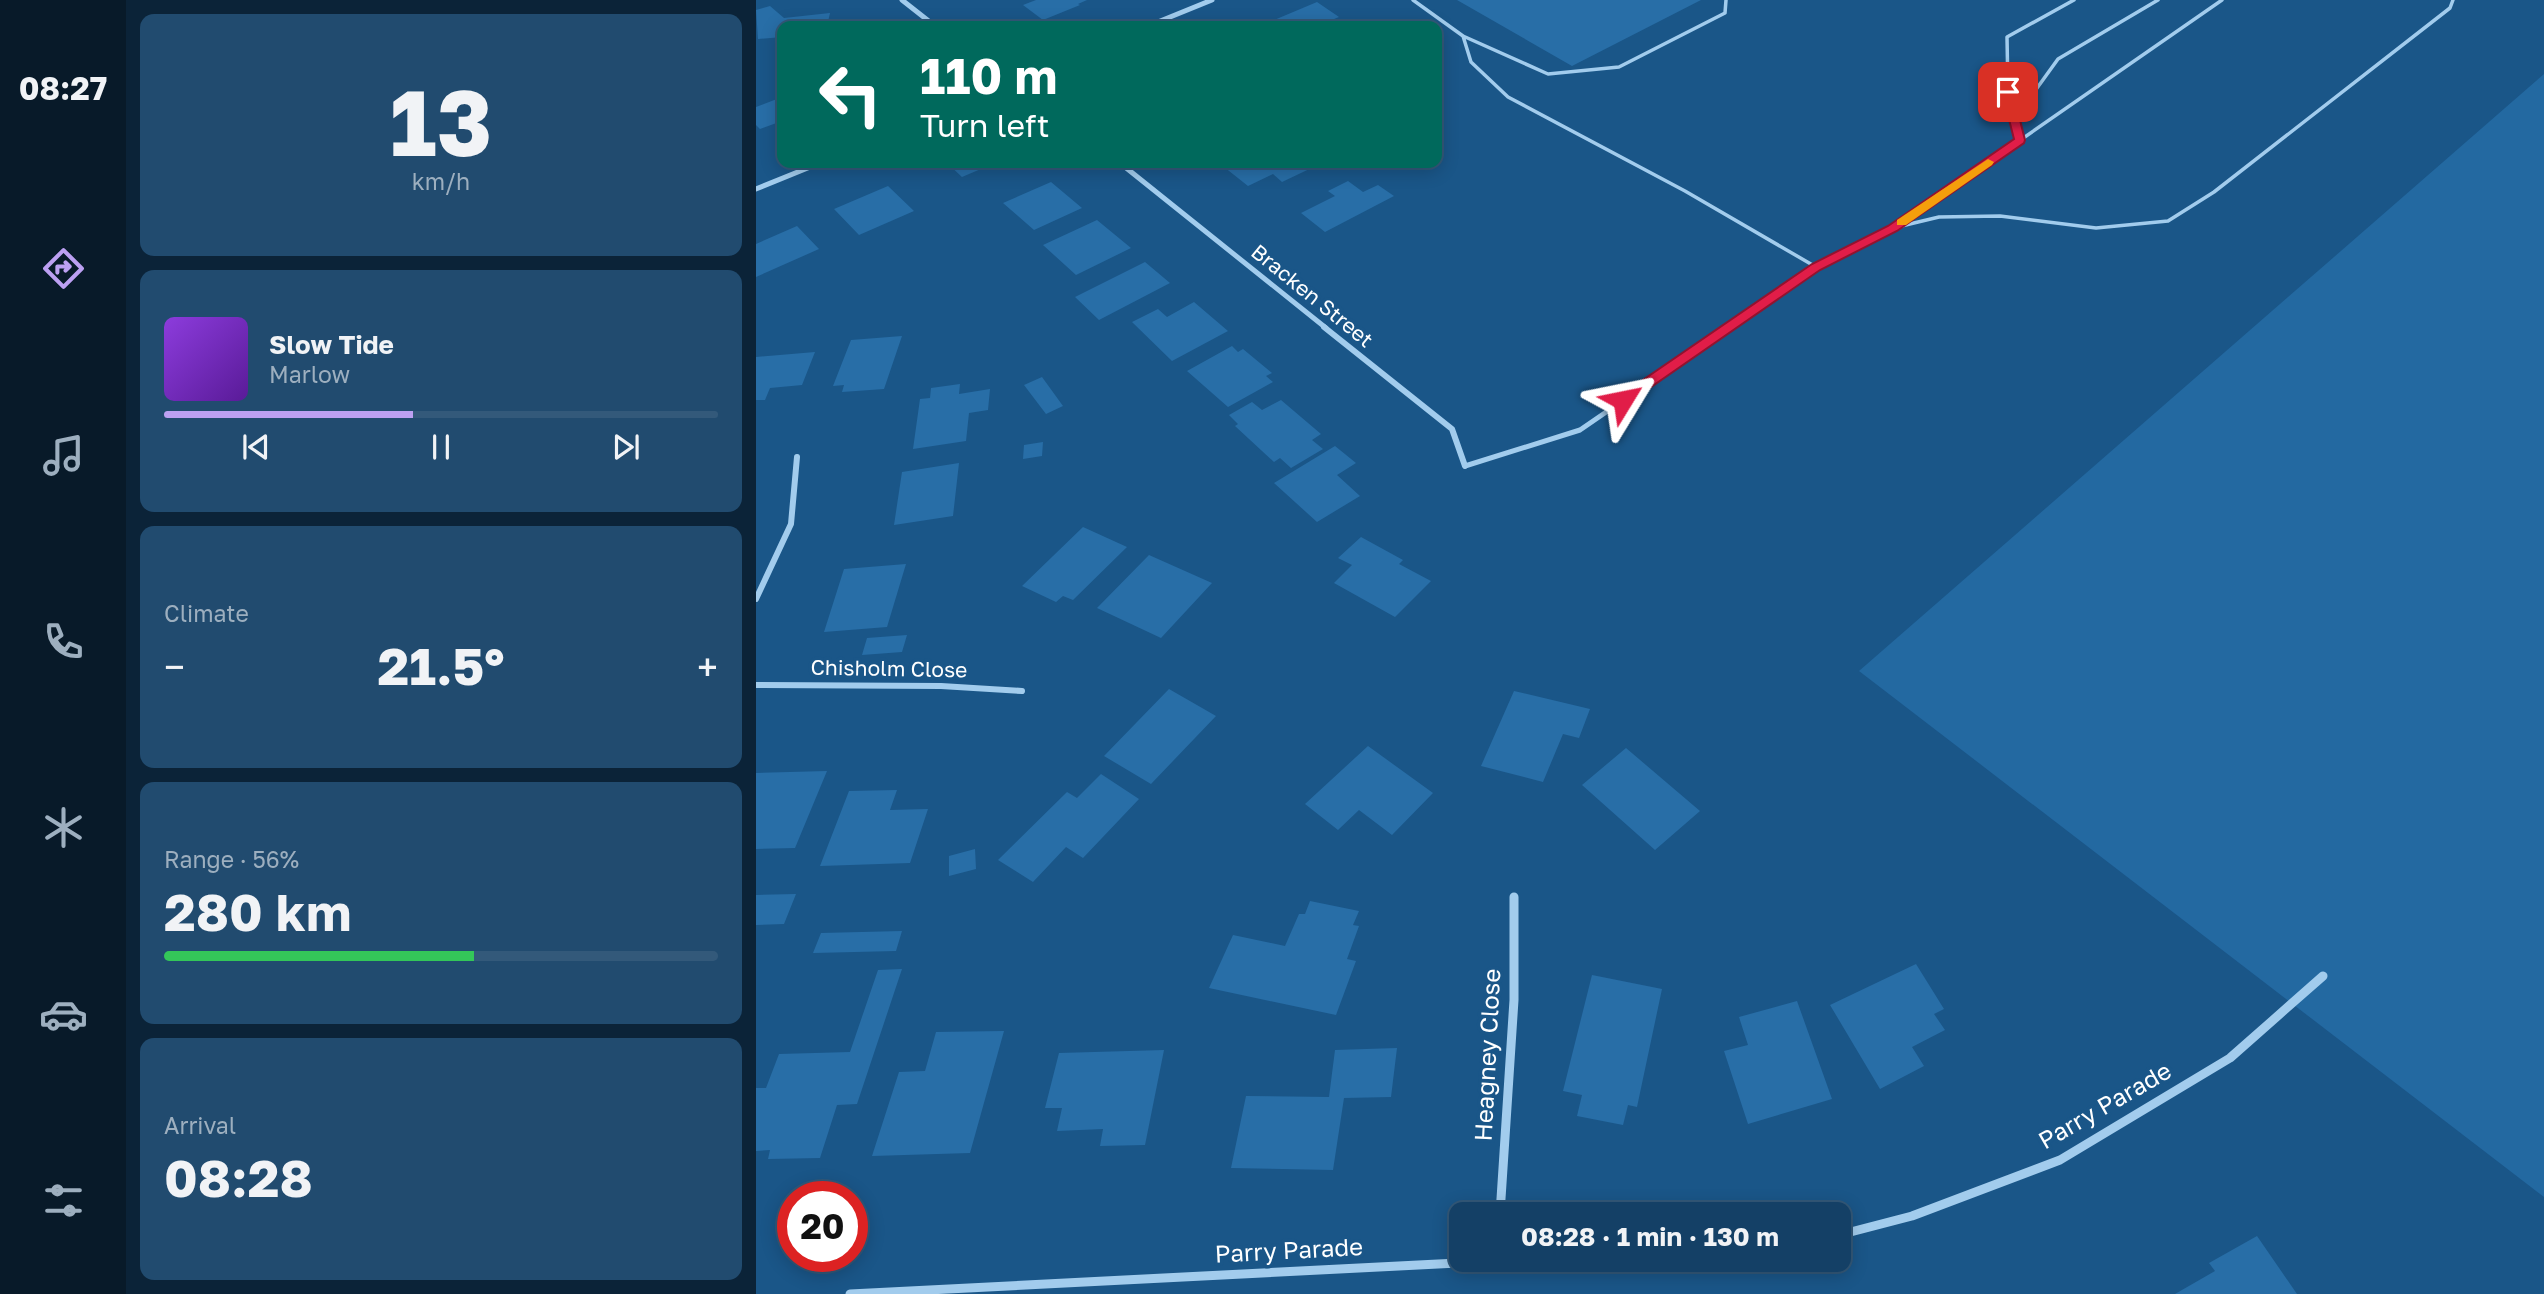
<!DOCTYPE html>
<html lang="en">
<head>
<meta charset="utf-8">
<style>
  body { margin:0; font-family:"Golos Text",sans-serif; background:#214b6f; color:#f1f3f6; height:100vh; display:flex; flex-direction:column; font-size:26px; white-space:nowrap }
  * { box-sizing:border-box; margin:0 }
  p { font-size:23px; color:#9dafbf }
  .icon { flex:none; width:38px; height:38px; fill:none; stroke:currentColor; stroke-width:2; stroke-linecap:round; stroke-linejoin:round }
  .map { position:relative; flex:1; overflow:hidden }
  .side { display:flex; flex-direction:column; gap:14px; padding:14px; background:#0b2338; width:630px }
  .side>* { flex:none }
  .guide { position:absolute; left:21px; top:21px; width:665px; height:147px; border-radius:14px; box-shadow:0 4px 18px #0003,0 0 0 2px #33597a; background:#00695c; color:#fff; overflow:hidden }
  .speed { position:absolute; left:21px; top:1181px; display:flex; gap:14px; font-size:35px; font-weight:700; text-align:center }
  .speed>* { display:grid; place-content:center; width:91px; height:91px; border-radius:50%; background:#144066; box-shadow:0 4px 18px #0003,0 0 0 2px #33597a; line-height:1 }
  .speed .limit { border:10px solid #d22; background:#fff; color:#111 }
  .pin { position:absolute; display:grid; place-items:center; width:60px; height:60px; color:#fff; margin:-30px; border-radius:14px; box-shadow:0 4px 10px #0006 }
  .me { position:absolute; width:77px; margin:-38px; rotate:55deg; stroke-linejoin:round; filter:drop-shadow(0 0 5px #0008) }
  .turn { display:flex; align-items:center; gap:24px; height:147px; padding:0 28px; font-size:32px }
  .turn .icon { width:91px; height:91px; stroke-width:2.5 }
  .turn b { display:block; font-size:49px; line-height:60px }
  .big { font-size:52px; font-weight:700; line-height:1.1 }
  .side .tile { flex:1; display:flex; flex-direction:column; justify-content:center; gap:10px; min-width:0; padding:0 24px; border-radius:14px; background:#214b6f }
  .side .dial { align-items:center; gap:0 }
  .dial b { font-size:91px; line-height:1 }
  .song { display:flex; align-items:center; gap:21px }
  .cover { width:84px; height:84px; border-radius:10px; background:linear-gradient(135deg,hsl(270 70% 55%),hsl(270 70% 35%)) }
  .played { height:7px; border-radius:4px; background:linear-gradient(90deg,#bca0f2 45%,#33597a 45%) }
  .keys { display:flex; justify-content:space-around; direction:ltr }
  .heat { display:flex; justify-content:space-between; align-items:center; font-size:38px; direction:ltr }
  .charge { height:10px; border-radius:5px; background:linear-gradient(90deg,#34c759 56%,#33597a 0) }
  .trip { position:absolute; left:693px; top:1202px; width:402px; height:70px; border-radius:14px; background:#144066; box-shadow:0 4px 18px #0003,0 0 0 2px #33597a; font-weight:700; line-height:70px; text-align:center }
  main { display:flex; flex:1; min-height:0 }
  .dock { display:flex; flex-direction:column; width:126px; justify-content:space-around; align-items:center; background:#081a29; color:#9dafbf }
  .dock .icon { width:49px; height:49px }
  .dock .selected { color:#bca0f2 }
  .dock b { font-size:32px; color:#f1f3f6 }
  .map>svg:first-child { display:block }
</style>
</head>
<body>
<main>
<nav class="dock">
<b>08:27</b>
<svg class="icon selected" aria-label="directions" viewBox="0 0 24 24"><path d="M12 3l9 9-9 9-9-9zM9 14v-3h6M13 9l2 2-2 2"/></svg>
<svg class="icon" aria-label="music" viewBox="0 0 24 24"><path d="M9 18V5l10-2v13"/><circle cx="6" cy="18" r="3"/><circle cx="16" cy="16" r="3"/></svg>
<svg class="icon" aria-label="phone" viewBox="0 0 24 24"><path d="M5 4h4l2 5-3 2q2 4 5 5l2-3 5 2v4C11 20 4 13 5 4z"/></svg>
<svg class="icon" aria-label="climate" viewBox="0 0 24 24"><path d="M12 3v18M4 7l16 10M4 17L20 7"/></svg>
<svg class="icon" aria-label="car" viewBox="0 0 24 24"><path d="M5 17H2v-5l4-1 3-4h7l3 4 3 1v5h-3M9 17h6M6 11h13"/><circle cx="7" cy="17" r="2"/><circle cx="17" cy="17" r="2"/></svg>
<svg class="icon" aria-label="filters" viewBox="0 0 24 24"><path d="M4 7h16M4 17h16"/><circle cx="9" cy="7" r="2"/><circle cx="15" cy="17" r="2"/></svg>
</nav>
<section class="side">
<div class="tile dial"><b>13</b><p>km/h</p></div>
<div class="tile">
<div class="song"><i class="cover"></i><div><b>Slow Tide</b><p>Marlow</p></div></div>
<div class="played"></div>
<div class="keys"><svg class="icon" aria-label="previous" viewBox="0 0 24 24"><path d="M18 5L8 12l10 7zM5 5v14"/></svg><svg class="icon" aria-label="pause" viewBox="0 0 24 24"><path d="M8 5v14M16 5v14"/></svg><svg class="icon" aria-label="next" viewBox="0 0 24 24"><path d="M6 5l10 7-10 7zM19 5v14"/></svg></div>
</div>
<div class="tile"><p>Climate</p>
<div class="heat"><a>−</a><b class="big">21.5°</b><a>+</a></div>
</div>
<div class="tile"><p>Range · 56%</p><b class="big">280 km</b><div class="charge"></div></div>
<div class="tile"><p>Arrival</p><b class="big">08:28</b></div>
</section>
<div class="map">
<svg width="1788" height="1294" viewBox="0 0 1788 1294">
  <rect width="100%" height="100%" fill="#1a5688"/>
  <!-- green -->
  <path fill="#2369a1" d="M1788 74V1197L1103 671Z"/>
  <!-- building -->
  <path fill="#286ea7" d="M280 0H331L322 4 324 5 287 20 267 5Z
    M701 0H945L816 66Z
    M561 2 583 17 561 26H504Z
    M14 6 28 18 74 13 71 26H26V37L2 39 0 10Z
    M26 97V121L4 129 0 125V107Z
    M191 163H239L206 177Z
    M463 163H566L526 182 517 174 492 186Z
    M592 181 607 192 622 185 638 196 569 232 545 213 579 196 572 191Z
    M295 182 326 208 278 230 247 203Z
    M132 186 158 211 103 235 78 209Z
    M341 220 375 248 320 275 287 245Z
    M41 226 63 249 0 277V244Z
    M389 262 414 283 343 320 319 297Z
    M438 302 472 331 416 361 376 322 402 309 411 317Z
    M146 336 128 389 86 392 88 385 77 386 95 340Z
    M476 346 482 352 487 349 516 373 510 376 517 382 472 407 431 371Z
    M59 352 46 385 14 388 9 400H0V357Z
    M286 377 307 406 290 414 268 385Z
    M204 384 203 394 234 389 232 410 213 413 210 441 157 449 164 399 174 398 175 388Z
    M525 400 565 434 556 440 567 449 535 468 524 458 518 462 479 426 482 424 473 415 496 402 506 410Z
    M287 442 286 456 267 459 268 445Z
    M579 446 600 463 581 475 604 496 561 522 518 483Z
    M203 463 197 516 138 525 146 472Z
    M327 527 371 547 317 600 307 596 300 602 266 586Z
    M605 537 647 560 643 564 675 581 639 617 578 583 596 565 582 558Z
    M393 555 456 583 405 638 341 608Z
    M150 564 131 627 68 632 88 569Z
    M151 635 146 652 106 655 111 638Z
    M413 689 460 716 395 784 348 756Z
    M758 691 834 709 823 738 807 734 787 782 725 766Z
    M612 746 677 793 636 835 603 810 582 830 549 804Z
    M870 748 944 811 899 850 826 785Z
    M71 771 39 848 0 849V773Z
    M345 774 383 799 327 858 310 847 277 882 242 860 311 792 321 798Z
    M141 790 134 810 172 809 154 863 64 866 93 791Z
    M219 849 220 869 193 876V856Z
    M40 894 28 924 0 925V895Z
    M554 901 603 911 597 925 603 926 591 959 600 961 580 1015 453 988 477 935 529 946 543 914H549Z
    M146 931 140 951 57 953 65 933Z
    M1160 964 1188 1009 1178 1014 1189 1030 1156 1047 1168 1066 1124 1089 1074 1005Z
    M146 969 101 1104 81 1105 64 1158 12 1159 14 1150 0 1151V1088H10L23 1054 94 1052 122 970Z
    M836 975 906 989 881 1107 872 1105 867 1125 821 1116 826 1095 807 1091Z
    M1041 1001 1076 1099 992 1124 968 1051 992 1045 983 1017Z
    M248 1031 214 1153 116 1156 143 1072 169 1071 180 1032Z
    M641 1048 635 1097 588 1098 577 1170 475 1168 490 1096 573 1097 579 1050Z
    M408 1050 389 1145 344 1146 347 1129 301 1131 306 1108H289L303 1053Z
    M1501 1236 1541 1294H1419L1459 1271 1453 1263Z"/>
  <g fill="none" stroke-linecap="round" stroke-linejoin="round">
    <!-- service-far1 -->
    <path stroke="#a2cced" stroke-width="3.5" d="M657 0 707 36 792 74 863 67 969 13 970 0
      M707 36 715 62 752 97 929 191 1060 267
      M1258 120 1302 59 1402 0
      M1264 140 1252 92 1251 37 1318 0
      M1139 227 1466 0
      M971 328 1060 267 1137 228 1183 217 1244 216 1340 228 1412 221 1458 192 1694 8 1697 0"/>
    <!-- service -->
    <path stroke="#a2cced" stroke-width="5" d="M709 466 824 430 974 327"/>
    <!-- minor-far2 -->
    <path stroke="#a2cced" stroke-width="5" d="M146 0 179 26
      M392 26 456 0
      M364 163 570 328
      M0 189 64 163"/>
    <!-- minor-far1 -->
    <path stroke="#a2cced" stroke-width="6" d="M568 327 696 429 709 466
      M0 599 35 524 41 457
      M0 685 185 686 266 691"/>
    <!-- minor -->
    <path stroke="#a2cced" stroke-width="9" d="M744 1214 758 1000V897
      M1083 1235 1156 1216 1304 1160 1474 1058 1567 976
      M94 1294 741 1261 975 1260"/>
  </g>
  <!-- route -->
  <path fill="#e11d48" stroke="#92132f" stroke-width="2" d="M1252 89 1257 92 1269 140 1268 143 1141 231 1064 270 872 403H862V397L1056 264 1132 226 1258 139 1246 92Z"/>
  <!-- slow -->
  <path fill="#f59e0b" d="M1232 159 1238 162 1236 165 1150 225H1141V220Z"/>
  <g text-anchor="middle" stroke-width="7" stroke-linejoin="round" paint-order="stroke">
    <!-- street labels -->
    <g font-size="21" fill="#fff" stroke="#1a5688">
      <text transform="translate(556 296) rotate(39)" y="7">Bracken Street</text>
      <text transform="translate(133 669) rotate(1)" y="7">Chisholm Close</text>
    </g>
    <!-- near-street labels -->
    <g font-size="24" fill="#fff" stroke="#1a5688">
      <text transform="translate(732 1055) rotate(-87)" y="8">Heagney Close</text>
      <text transform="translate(1349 1106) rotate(-30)" y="8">Parry Parade</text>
      <text transform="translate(533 1251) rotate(-3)" y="8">Parry Parade</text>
    </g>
  </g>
</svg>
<div class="speed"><div class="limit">20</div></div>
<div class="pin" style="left:1252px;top:92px;background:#d93025"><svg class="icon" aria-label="arrive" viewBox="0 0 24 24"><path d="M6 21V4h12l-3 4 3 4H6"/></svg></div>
<svg class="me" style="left:867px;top:400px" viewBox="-20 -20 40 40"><path d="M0-17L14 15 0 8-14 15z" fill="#e11d48" stroke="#fff" stroke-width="4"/></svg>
<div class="trip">08:28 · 1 min · 130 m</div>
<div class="guide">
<div class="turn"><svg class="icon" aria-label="left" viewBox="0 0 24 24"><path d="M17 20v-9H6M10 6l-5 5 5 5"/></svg><div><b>110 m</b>Turn left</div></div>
</div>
</div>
</main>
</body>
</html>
